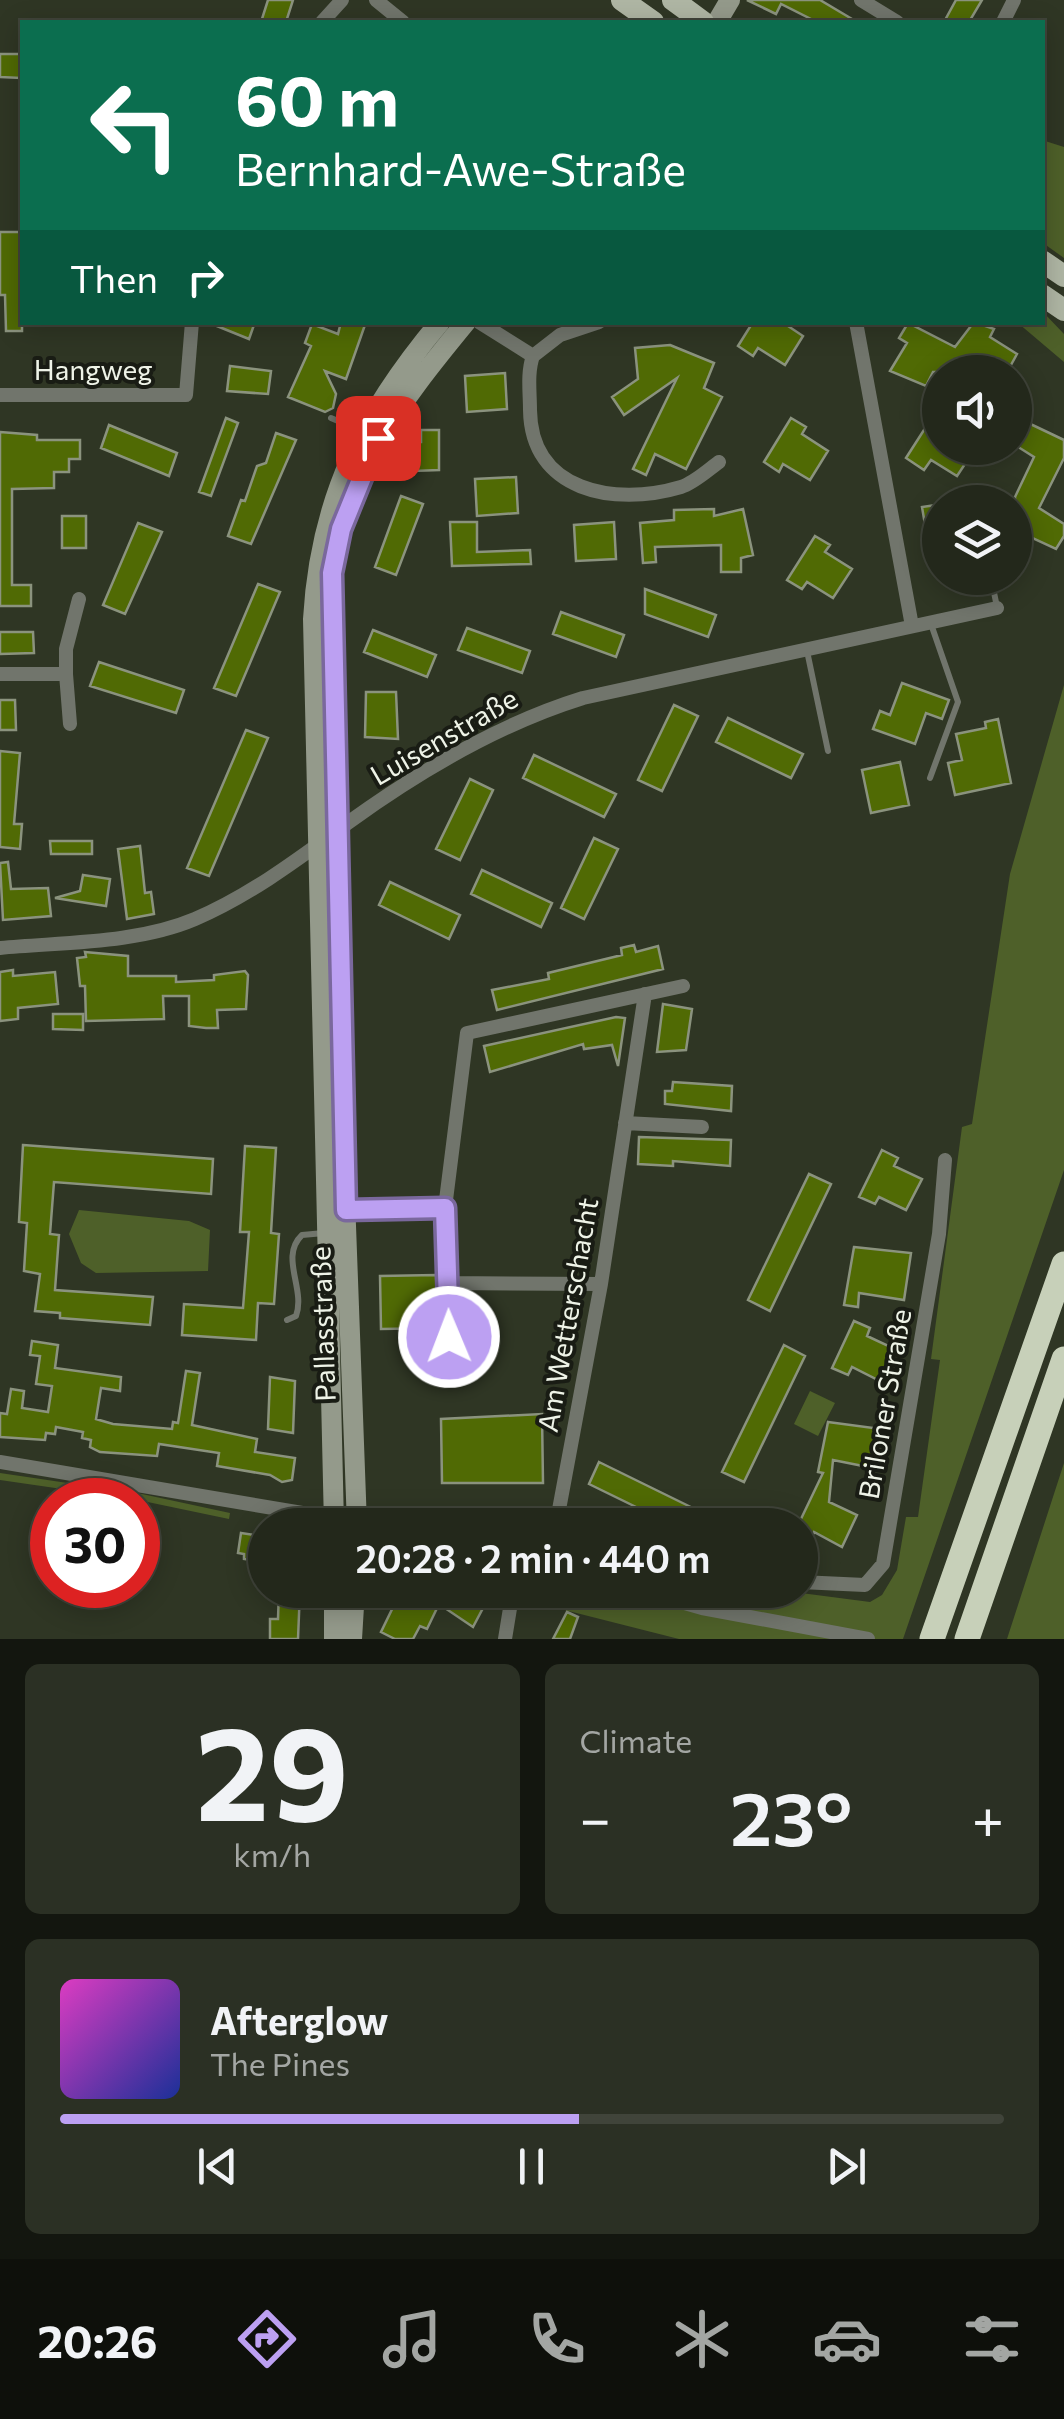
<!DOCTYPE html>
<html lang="en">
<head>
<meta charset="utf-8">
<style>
  body { margin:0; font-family:Commissioner,sans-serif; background:#2b3024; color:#f1f3f6; height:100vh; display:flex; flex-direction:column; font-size:38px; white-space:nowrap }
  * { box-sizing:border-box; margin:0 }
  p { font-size:32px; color:#a3a6a3 }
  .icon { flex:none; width:55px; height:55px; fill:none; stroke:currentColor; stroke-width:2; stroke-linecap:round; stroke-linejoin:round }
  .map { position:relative; height:1639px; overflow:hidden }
  .sheet { display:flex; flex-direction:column; gap:25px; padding:25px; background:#13160f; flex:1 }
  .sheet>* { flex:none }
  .banner { position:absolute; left:20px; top:20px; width:1025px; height:305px; border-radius:0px; box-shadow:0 5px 25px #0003,0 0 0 2px #40443a; background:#0b6e4f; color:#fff; overflow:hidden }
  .fabs { position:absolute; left:922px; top:355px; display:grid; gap:20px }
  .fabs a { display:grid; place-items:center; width:110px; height:110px; border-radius:50%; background:#23281b; box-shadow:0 5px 25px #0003,0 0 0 2px #40443a; font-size:50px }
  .speed { position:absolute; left:30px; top:1478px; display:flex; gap:20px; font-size:50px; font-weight:700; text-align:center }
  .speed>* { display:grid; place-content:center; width:130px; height:130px; border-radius:50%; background:#23281b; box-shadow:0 5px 25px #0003,0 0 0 2px #40443a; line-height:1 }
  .speed .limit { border:15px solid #d22; background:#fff; color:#111 }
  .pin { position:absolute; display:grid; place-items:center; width:85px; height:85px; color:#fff; margin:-42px; border-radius:20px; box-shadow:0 5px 15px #0006 }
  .me { position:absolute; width:110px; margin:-55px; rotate:359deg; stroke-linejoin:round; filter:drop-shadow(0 0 8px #0008) }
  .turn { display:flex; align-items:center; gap:35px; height:210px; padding:0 50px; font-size:45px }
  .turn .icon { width:130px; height:130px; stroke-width:2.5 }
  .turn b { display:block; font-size:70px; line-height:85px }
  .then { display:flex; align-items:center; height:95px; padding:0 50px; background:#0003; gap:20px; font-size:38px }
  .big { font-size:75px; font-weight:600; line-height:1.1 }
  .sheet .card { flex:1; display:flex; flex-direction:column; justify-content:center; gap:15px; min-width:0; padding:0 35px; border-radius:15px; background:#2b3024 }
  .sheet .dial { align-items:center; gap:0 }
  .dial b { font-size:130px; line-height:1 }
  .song { display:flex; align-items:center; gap:30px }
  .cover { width:120px; height:120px; border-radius:15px; background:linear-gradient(135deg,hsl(310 70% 55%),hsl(230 70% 35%)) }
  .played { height:10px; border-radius:5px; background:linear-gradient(90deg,#bca0f2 55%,#40443a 55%) }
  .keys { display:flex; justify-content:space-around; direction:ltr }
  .heat { display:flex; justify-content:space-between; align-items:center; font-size:55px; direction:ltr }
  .sheet .tiles { flex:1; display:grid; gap:25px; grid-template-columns:1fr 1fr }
  .card:last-child { grid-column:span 2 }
  .trip { position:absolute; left:248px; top:1508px; width:570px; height:100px; border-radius:50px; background:#23281b; box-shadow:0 5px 25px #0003,0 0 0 2px #40443a; font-weight:600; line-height:100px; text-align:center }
  .tab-bar { display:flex; height:160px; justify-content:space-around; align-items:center; background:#0e100b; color:#a3a6a3 }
  .tab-bar .icon { width:70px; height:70px }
  .tab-bar .current { color:#bca0f2 }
  .tab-bar b { font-size:45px; color:#f1f3f6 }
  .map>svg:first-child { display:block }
</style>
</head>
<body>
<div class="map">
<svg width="1064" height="1639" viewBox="0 0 1064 1639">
  <rect width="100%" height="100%" fill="#2f3624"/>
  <!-- green -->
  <path fill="#4e6029" d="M1042 140 1064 147V258L1043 243Z
    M1043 312 1064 334V362L1018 323 1042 322Z
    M1064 685V1170L903 1639H679L533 1602 541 1590H778L870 1602 882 1595 897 1570 906 1517H918L940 1360 931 1359 962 1127 972 1124 1010 874Z
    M79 1210 189 1221 210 1230 208 1271 96 1273 81 1263 69 1234Z
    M810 1391 835 1403 818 1436 794 1424Z
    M1064 1463V1639H1007Z
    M0 1473 142 1494 230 1513 229 1519 138 1500 0 1480Z"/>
  <!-- building -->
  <path fill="#506a04" stroke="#8b937e" stroke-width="2.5" d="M268 0H293L286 22H261Z
    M747 0H820L857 22H817L781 4 776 14Z
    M956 0H982L969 22H944Z
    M0 54H22L21 78 0 77Z
    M0 232H22V331H6L5 295H0Z
    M207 322H255L249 339Z
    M341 322H366L346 379 325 371 336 394 333 408 325 412 288 397 311 346 305 343 312 324 338 334Z
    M753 322H782L803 336 785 365 758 348 753 356 738 346Z
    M974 322 994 329 990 337 1017 354 1007 372 987 361 980 372H933L926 386 890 371 907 343 899 338 908 323 955 347Z
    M670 345 714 363 704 388 722 397 686 469 655 454 646 475 633 469 677 378 624 415 612 397 638 379 635 348Z
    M230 366 271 371 268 394 227 391Z
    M505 373 507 409 467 412 465 376Z
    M940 405V448H964L960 453 969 458 957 476 931 460 924 470 906 458Z
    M226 418 238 423 211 496 199 492Z
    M791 418 806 427 802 434 828 451 810 480 783 464 779 472 764 462Z
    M1022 420 1064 440V458L1039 508 1064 524V536L1056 549 1015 530V497L1034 457 1015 445V432Z
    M109 425 177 453 169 476 101 448Z
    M421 430H439V470L413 471V442H421Z
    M0 432 37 435V440H80V459H69V472H54V488L12 489V585H31V606H0Z
    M276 433 296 440 251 544 228 536 241 500 245 501 257 466 266 463Z
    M516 477 518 513 477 516 475 479Z
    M401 496 423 504 396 575 375 567Z
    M936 505 940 572H933L922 507Z
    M714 509V516L743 509 753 555 741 558V572H721V545L655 547 656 562 643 563 640 523 674 520V510Z
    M62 516H86V548H62Z
    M450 522H477V552L530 550 531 564 452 566Z
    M614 522 616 559 576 561 574 525Z
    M138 523 162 532 125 614 103 605Z
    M815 536 830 545 825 552 852 569 833 598 807 582 802 589 787 580Z
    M258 584 280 592 236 696 214 688Z
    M645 589 716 615 708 637 645 614Z
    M561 612 624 635 616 657 553 634Z
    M467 628 530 651 522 673 458 650Z
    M373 630 436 655 427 677 364 652Z
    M0 632H33L34 653 0 654Z
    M99 662 184 690 176 713 90 686Z
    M902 683 949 700 942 719 926 713 915 744 873 729 880 711 890 715Z
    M366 692H396L398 739 365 737Z
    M0 700H15L16 730H0Z
    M674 705 698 716 662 791 638 780Z
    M728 718 803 754 791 778 716 742Z
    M998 719 1011 783 955 795 948 763 962 760 956 734 986 728 985 722Z
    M246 730 268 738 209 876 187 868Z
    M0 751 20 753 14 824H22L20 849 0 847Z
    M534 755 616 794 604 817 523 778Z
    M900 762 909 805 871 813 862 770Z
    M470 779 493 790 460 860 436 849Z
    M594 838 618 849 584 919 561 908Z
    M50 841H92V854H51Z
    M140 846 145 893 151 892 154 914 127 919 118 849Z
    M8 862 11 889 48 888 51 916 3 920 0 863Z
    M482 870 552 903 541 927 471 894Z
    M83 875 110 879 106 906 55 898 80 891Z
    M390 882 460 915 449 939 379 905Z
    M634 945 636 952 658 946 663 969 497 1010 492 990 549 979 548 973 622 955 621 948Z
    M85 952 128 956V976H176V982L214 980V975L245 971 248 975 246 1009 217 1010 218 1028H206L189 1026V996H163L164 1019 86 1021 85 986H80L77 958 86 957Z
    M13 970V976L55 972 58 1004 18 1008V1019L0 1021V972Z
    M663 1004 692 1009 686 1050 657 1052Z
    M53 1014H83V1030L53 1029Z
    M616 1017 625 1018 618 1066 612 1045 584 1049 583 1044 490 1072 484 1046Z
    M673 1082 732 1086 731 1111 665 1104V1091H672Z
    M639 1137 731 1140 730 1166 673 1161V1166L638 1164Z
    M23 1145 213 1159 211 1194 54 1182 50 1234 59 1235 55 1290 153 1297 150 1325 60 1318V1313L35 1311 40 1274 24 1271 27 1223 19 1222Z
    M245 1146 276 1148 271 1233 279 1234 274 1304 258 1303 256 1340 182 1335 184 1304 243 1308 249 1232H240Z
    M882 1150 898 1158 894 1166 922 1179 906 1210 879 1197 875 1204 859 1197Z
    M809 1174 831 1184 770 1311 748 1300Z
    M854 1247 911 1253 904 1300 859 1293 858 1307 844 1305Z
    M436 1275 438 1328 381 1329 380 1276Z
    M854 1321 870 1328 867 1336 895 1349 880 1381 852 1367 848 1375 832 1368Z
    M32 1341 58 1345 55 1368 121 1377 120 1391 101 1388 96 1419 113 1424 172 1429 173 1422 178 1423 186 1371 200 1373 192 1425 257 1439 255 1452 295 1458 292 1480 282 1482 270 1475 217 1466 219 1453 159 1444 157 1456 100 1452 90 1447 91 1440 82 1438 83 1432 56 1427 55 1434 46 1433 45 1440 0 1437V1413L7 1414 11 1389 24 1391 22 1408 48 1412 52 1386 36 1384 40 1356 30 1355Z
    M784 1345 805 1356 744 1482 722 1472Z
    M270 1377 295 1381 293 1433 268 1429Z
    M542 1414 543 1483H442L441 1419Z
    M828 1422 881 1429 873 1468 833 1460 829 1502 857 1515 842 1547 814 1532 810 1541 800 1536V1521L823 1473 818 1472Z
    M599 1462 707 1515 702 1525H673L589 1484Z
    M744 1509 778 1525H736Z
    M241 1533 262 1536 258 1561 244 1559V1554L238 1553Z
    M279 1590H300L298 1639H270V1619H278Z
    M379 1590H477L471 1602 483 1608 473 1627 439 1604 427 1629 420 1626 413 1639H395L381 1632 397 1599Z
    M567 1612 578 1617 570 1639H553Z"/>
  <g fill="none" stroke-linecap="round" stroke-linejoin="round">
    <!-- service -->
    <path stroke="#71756c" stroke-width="6" d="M331 418 359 430
      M976 496 977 502
      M991 578 997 607
      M807 651 828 751
      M930 778 958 702 931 624
      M287 1320 296 1316C306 1289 279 1257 302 1235L324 1233"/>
    <!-- minor -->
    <path stroke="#71756c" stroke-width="14" d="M376 0 403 22
      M861 0 897 22
      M322 22 342 0
      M1003 22 1014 0
      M479 322 533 356 560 335 599 322
      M856 322 912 626
      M533 356C527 373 530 392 530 410 531 491 614 507 681 487 694 483 708 470 719 462
      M0 395H186L192 322
      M0 674H66V649L79 599
      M66 674 70 724
      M0 948C63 942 136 944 195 919 251 895 301 857 349 822 421 770 499 724 583 698L997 608
      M625 1123 702 1127
      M341 1210 445 1208
      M447 1283 601 1284
      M450 1376 445 1208 467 1033 683 986
      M0 1462 374 1525
      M558 1515 601 1284 645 994
      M542 1525 563 1514 603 1525
      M800 1582 865 1585 883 1564 939 1234 945 1160
      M639 1590 702 1608 868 1639
      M505 1639 513 1590"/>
    <!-- secondary -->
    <path stroke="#949a8b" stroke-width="20" d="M717 22 730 0
      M334 1525 313 619C320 498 363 414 440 322
      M357 1525 343 1144 332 573C354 463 396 407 466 322
      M334 1590V1639
      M352 1639 355 1590"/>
    <!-- primary -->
    <path stroke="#afb6a4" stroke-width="22" d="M622 0 653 22
      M673 0 703 22
      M1042 261 1064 276
      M1042 295 1064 310"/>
    <!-- motorway -->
    <path stroke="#c7d0b9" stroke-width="25" d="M932 1639 1064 1264
      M967 1639 1064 1359"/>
  </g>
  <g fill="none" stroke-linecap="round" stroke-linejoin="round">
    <defs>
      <path id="route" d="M378 438 341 529 332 573 346 1210 445 1208 449 1337"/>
    </defs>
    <!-- route casing -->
    <use href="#route" stroke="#7a689d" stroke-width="25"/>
    <!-- route -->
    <use href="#route" stroke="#bca0f2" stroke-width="18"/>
  </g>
  <g text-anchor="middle" stroke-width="8" stroke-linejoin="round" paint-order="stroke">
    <!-- street labels -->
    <g font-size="28" fill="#eef3e7" stroke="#191c14">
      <text x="93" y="380">Hangweg</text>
      <text transform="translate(444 737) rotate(-30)" y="10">Luisenstraße</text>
      <text transform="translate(568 1315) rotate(-80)" y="10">Am Wetterschacht</text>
      <text transform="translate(323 1324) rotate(-92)" y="10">Pallasstraße</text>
      <text transform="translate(885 1404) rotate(-80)" y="10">Briloner Straße</text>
    </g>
  </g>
</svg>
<div class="fabs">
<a><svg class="icon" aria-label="sound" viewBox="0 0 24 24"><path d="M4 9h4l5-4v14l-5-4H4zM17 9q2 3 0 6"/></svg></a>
<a><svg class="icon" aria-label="layers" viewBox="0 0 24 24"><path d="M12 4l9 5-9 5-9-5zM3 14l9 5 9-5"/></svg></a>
</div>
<div class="speed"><div class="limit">30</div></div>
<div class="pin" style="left:378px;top:438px;background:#d93025"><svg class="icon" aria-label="arrive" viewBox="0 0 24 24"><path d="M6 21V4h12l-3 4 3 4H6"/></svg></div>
<svg class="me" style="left:449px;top:1337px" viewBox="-20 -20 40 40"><circle r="17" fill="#bca0f2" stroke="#fff" stroke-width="3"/><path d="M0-11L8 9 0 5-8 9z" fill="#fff"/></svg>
<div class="trip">20:28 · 2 min · 440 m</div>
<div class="banner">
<div class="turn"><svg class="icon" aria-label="left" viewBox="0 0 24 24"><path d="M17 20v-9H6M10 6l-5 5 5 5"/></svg><div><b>60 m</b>Bernhard-Awe-Straße</div></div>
<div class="then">Then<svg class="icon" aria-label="right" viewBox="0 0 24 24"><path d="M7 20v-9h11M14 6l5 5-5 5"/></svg></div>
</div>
</div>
<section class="sheet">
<div class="tiles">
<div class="card dial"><b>29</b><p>km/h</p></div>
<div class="card"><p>Climate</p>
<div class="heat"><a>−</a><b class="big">23°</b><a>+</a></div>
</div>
<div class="card">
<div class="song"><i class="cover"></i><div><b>Afterglow</b><p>The Pines</p></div></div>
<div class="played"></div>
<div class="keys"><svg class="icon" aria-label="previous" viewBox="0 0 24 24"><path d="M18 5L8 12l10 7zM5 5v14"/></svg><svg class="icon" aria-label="pause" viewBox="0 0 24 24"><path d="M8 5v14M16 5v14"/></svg><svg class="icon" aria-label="next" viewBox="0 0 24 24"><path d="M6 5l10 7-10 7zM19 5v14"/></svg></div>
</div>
</div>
</section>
<nav class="tab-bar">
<b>20:26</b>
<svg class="icon current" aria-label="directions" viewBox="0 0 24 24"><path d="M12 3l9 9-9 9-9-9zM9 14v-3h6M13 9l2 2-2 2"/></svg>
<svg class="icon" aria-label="music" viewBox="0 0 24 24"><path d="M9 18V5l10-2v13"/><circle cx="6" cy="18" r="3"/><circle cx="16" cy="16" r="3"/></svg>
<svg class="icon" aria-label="phone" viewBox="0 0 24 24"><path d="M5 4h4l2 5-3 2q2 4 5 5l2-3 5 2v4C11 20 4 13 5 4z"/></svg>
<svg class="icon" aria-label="climate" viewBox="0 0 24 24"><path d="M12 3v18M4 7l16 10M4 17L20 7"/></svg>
<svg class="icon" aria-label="car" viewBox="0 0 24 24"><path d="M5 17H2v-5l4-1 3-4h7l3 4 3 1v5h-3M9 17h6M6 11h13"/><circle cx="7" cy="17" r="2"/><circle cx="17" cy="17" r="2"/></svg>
<svg class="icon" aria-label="filters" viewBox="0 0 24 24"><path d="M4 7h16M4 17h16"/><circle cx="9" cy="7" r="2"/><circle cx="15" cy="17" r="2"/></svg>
</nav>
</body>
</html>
